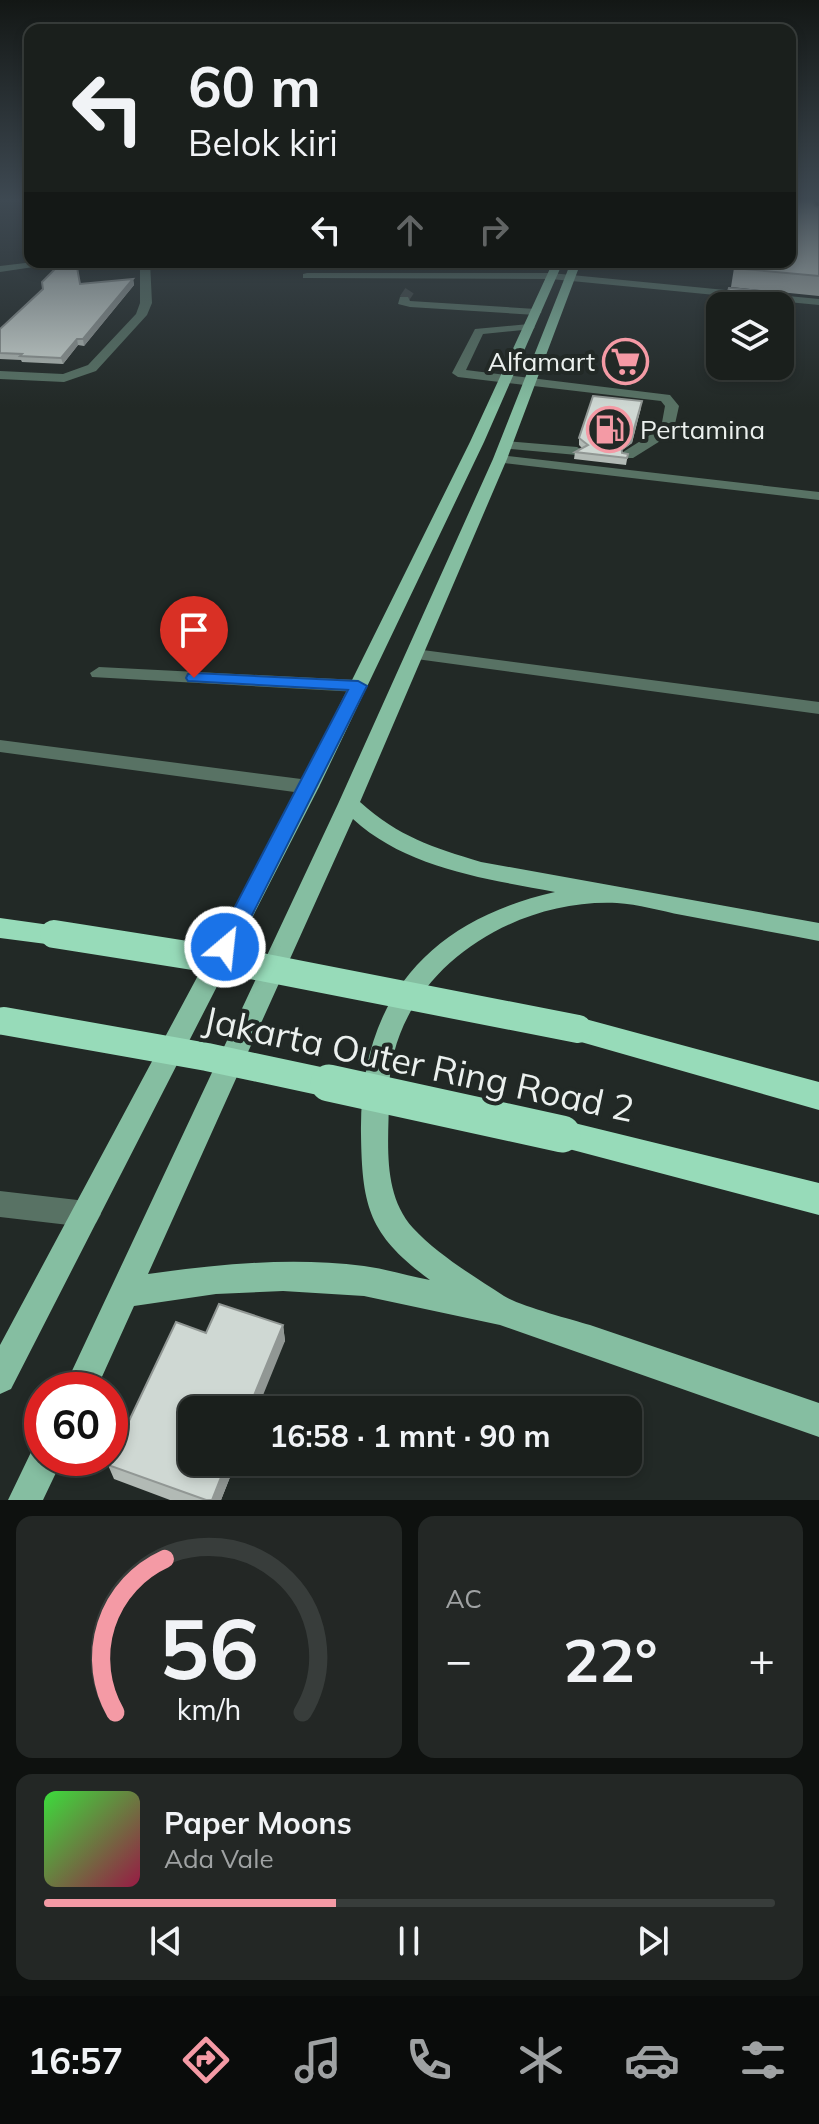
<!DOCTYPE html>
<html lang="id">
<head>
<meta charset="utf-8">
<style>
  body { margin:0; font-family:Mulish,sans-serif; background:#232725; color:#f1f3f6; height:100vh; display:flex; flex-direction:column; font-size:30px; white-space:nowrap }
  * { box-sizing:border-box; margin:0 }
  p { font-size:26px; color:#9fa2a3 }
  .icon { flex:none; width:44px; height:44px; fill:none; stroke:currentColor; stroke-width:2; stroke-linecap:round; stroke-linejoin:round }
  .map { position:relative; height:1500px; overflow:hidden }
  .panel { display:flex; flex-direction:column; gap:16px; padding:16px; background:#0e110f; flex:1 }
  .panel>* { flex:none }
  .guide { position:absolute; left:24px; top:24px; width:772px; height:244px; border-radius:16px; box-shadow:0 4px 12px #0003,0 0 0 2px #383d3b; background:#1a1f1c; color:#f1f3f6; overflow:hidden }
  .controls { position:absolute; left:706px; top:292px; display:grid; gap:16px }
  .controls a { display:grid; place-items:center; width:88px; height:88px; border-radius:16px; background:#1a1f1c; box-shadow:0 4px 12px #0003,0 0 0 2px #383d3b; font-size:40px }
  .speed { position:absolute; left:24px; top:1372px; display:flex; gap:16px; font-size:40px; font-weight:700; text-align:center }
  .speed>* { display:grid; place-content:center; width:104px; height:104px; border-radius:50%; background:#1a1f1c; box-shadow:0 4px 12px #0003,0 0 0 2px #383d3b; line-height:1 }
  .speed .limit { border:12px solid #d22; background:#fff; color:#111 }
  .pin { position:absolute; display:grid; place-items:center; width:68px; height:68px; color:#fff; margin:-82px -34px; border-radius:50% 50% 50% 0; rotate:-45deg; box-shadow:0 0 8px #0007 }
  .pin .icon { rotate:45deg }
  .me { position:absolute; width:88px; margin:-44px; rotate:28deg; stroke-linejoin:round; filter:drop-shadow(0 0 6px #0008) }
  .turn { display:flex; align-items:center; gap:28px; height:168px; padding:0 32px; font-size:36px }
  .turn .icon { width:104px; height:104px; stroke-width:2.5 }
  .turn b { display:block; font-size:56px; line-height:68px }
  .lanes { display:flex; align-items:center; height:76px; padding:0 32px; background:#0003; justify-content:center; gap:40px; direction:ltr }
  .lanes .off { opacity:.35 }
  .big { font-size:60px; font-weight:700; line-height:1.1 }
  .panel .tile { flex:1; display:flex; flex-direction:column; justify-content:center; gap:12px; min-width:0; padding:0 28px; border-radius:16px; background:#232725 }
  .panel .dial { align-items:center; gap:0 }
  .dial svg { height:208px; overflow:visible; fill:none; stroke:#383d3b; stroke-width:7; stroke-linecap:round; text-anchor:middle }
  .dial text { fill:#f1f3f6; stroke:none }
  .song { display:flex; align-items:center; gap:24px }
  .cover { width:96px; height:96px; border-radius:12px; background:linear-gradient(135deg,hsl(120 70% 55%),hsl(340 70% 35%)) }
  .played { height:8px; border-radius:4px; background:linear-gradient(90deg,#f49aa5 40%,#383d3b 40%) }
  .keys { display:flex; justify-content:space-around; direction:ltr }
  .heat { display:flex; justify-content:space-between; align-items:center; font-size:44px; direction:ltr }
  .panel .tiles { flex:1; display:grid; gap:16px; grid-template-columns:1fr 1fr }
  .tile:last-child { grid-column:span 2 }
  .trip { position:absolute; left:178px; top:1396px; width:464px; height:80px; border-radius:16px; background:#1a1f1c; box-shadow:0 4px 12px #0003,0 0 0 2px #383d3b; font-weight:700; line-height:80px; text-align:center }
  .tab-bar { display:flex; height:128px; justify-content:space-around; align-items:center; background:#0a0c0b; color:#9fa2a3 }
  .tab-bar .icon { width:56px; height:56px }
  .tab-bar .active { color:#f49aa5 }
  .tab-bar b { font-size:36px; color:#f1f3f6 }
  .map>svg:first-child { display:block }
</style>
</head>
<body>
<div class="map">
<svg width="819" height="1500" viewBox="0 0 819 1500">
  <rect width="100%" height="100%" fill="#222926"/>
  <g fill="none" stroke-linecap="round" stroke-linejoin="round">
    <!-- minor-tunnel -->
    <path stroke="#404744" stroke-width="10" stroke-dasharray="10 5" stroke-linecap="butt" d="M404 299 410 290"/>
    <!-- minor -->
    <path fill="#587264" fill-rule="evenodd" d="M34 262H67L0 272V266Z
      M140 262H150L152 303 147 315 96 371 64 382 0 379V371L63 374 88 365 136 314 140 303Z
      M307 273H551L819 299V305L551 279 303 278V274Z
      M400 297H408L410 301 536 309 542 312 536 315 410 307 398 304Z
      M529 324 535 327 533 329 483 334 466 370 670 395 679 406 673 433 633 458H623V452L661 428 665 406 661 401 458 377 452 373 475 329Z
      M506 441 577 447 584 451 577 455 501 448 499 445Z
      M500 455 819 492V500L495 462 493 459Z
      M415 649 819 702V714L409 658 406 654 409 650Z
      M99 667 358 680 367 686 358 692 92 677 90 673Z
      M0 740 309 780 319 787 309 794 0 752Z
      M0 1191 86 1201 96 1205 101 1214 96 1223 86 1227 0 1217Z"/>
    <!-- major -->
    <path fill="#85bea1" fill-rule="evenodd" d="M553 262H563L484 442 319 787 11 1389 0 1394V1345L299 787 470 442Z
      M571 262H581L507 459 360 802C399 837 432 847 481 862L819 923V941C773 932 728 924 682 915 661 911 638 904 617 903 507 898 388 978 389 1095 389 1140 381 1192 413 1228 438 1255 475 1277 504 1296 520 1306 570 1319 590 1325 666 1351 743 1377 819 1403V1437L500 1325 364 1296 283 1291 216 1294 134 1306 96 1390H63L338 804 493 459ZM353 819C406 868 486 879 555 892 426 921 359 1002 361 1134 362 1207 369 1235 430 1280 408 1276 386 1269 364 1266 291 1257 219 1264 148 1274Z
      M42 1443V1458H63L43 1500H8L34 1446Z"/>
    <!-- highway -->
    <path fill="#97dbb9" fill-rule="evenodd" d="M0 918 64 927 68 934 64 941 54 945 0 938Z
      M578 1017 819 1082V1110L567 1038 563 1029 567 1020Z
      M562 1120 819 1183V1215L550 1144 545 1134 550 1124Z"/>
    <!-- highway-bridge-far1 -->
    <path stroke="#97dbb9" stroke-width="28" d="M54 934 256 966 578 1029
      M4 1021 207 1057 338 1085"/>
    <!-- highway-bridge -->
    <path stroke="#97dbb9" stroke-width="37" d="M329 1083 562 1134"/>
  </g>
  <!-- wall -->
  <path fill="#b2bab5" d="M815 206 819 207V296L731 287 734 268Z
    M133 279 134 285 84 346 78 345 63 364 22 362 21 360 0 359V329L43 289Z
    M783 293 780 312V306H724L726 298Z
    M641 408 632 443 621 451 622 453 628 454 626 465 574 459 575 452 582 448 579 445V438Z
    M283 1325 285 1341 192 1462H236L221 1500H170L114 1479 108 1465 206 1333Z"/>
  <!-- shaded-wall -->
  <path fill="#919794" d="M133 279 134 285 84 346 83 339Z
    M77 339 78 345 63 364 61 358Z
    M642 401 632 443 620 452 621 445Z
    M283 1325 285 1341 257 1410H248Z
    M227 1462H236L221 1500H212Z"/>
  <!-- building -->
  <path fill="#cfd8d3" stroke="#919794" stroke-width="2" d="M790 198H812L815 206 819 207V276L734 268 736 262H790Z
    M62 262H76L80 284 133 279 83 339H77L61 358 20 356 22 354 0 353V329L43 289 42 282Z
    M729 288 783 293 782 303 726 298Z
    M593 396 642 401 632 436 621 445 622 453 628 454 627 458 575 452 588 445 579 438Z
    M219 1304 283 1325 248 1410H192V1462H227L212 1500H206L108 1465 176 1322 206 1333Z"/>
  <!-- sky -->
  <linearGradient id="sky" x2="0" y2="1"><stop stop-color="#131715"/><stop offset="0.49" stop-color="#3e4952"/><stop offset="1" stop-color="#3e4952" stop-opacity="0"/></linearGradient>
  <rect width="819" height="408" fill="url(#sky)"/>
  <!-- route -->
  <path fill="#1a73e8" stroke="#114b97" stroke-width="2" d="M194 673 358 681 367 686 236 947 233 953H217L214 947 348 690 188 681 186 678 188 674Z"/>
  <!-- icons -->
  <defs>
    <symbol id="supermarket-ring" viewBox="-11 -11 22 22"><circle r="9.5" fill="#222926" stroke="#f49aa5" stroke-width="1.5"/><path d="M-6-5.5h2.5l.6 2H6L4.5 2H-2.5L-4.4-4H-6ZM-1.5 3.2a1.3 1.3 0 1 0 .1 0ZM3 3.2a1.3 1.3 0 1 0 .1 0Z" fill="#f49aa5"/></symbol>
    <symbol id="fuel-ring" viewBox="-11 -11 22 22"><circle r="9.5" fill="#222926" stroke="#f49aa5" stroke-width="1.5"/><path d="M-5.5-6h7V0h2V4h1.3V-2.5L3-4.5l.8-.8L6-3V5H2.5V1h-1V6h-7ZM-4.2-4.7v3.2H.2V-4.7Z" fill="#f49aa5"/></symbol>
  </defs>
  <g fill-rule="evenodd">
    <use href="#supermarket-ring" x="600" y="336" width="51" height="51"/>
    <use href="#fuel-ring" x="584" y="404" width="51" height="51"/>
  </g>
  <g text-anchor="middle" stroke-width="8" stroke-linejoin="round" paint-order="stroke">
    <!-- far-poi labels -->
    <g font-size="26" fill="#ebf0ee" stroke="#222926" text-anchor="end">
      <text x="595" y="371">Alfamart</text>
      <text x="640" y="439" text-anchor="start">Pertamina</text>
    </g>
    <!-- near-street labels -->
    <g font-size="36" fill="#ebf0ee" stroke="#222926">
      <text transform="translate(419 1064) rotate(12)" y="13">Jakarta Outer Ring Road 2</text>
    </g>
  </g>
</svg>
<div class="controls">
<a><svg class="icon" aria-label="layers" viewBox="0 0 24 24"><path d="M12 4l9 5-9 5-9-5zM3 14l9 5 9-5"/></svg></a>
</div>
<div class="speed"><div class="limit">60</div></div>
<div class="pin" style="left:194px;top:678px;background:#d93025"><svg class="icon" aria-label="arrive" viewBox="0 0 24 24"><path d="M6 21V4h12l-3 4 3 4H6"/></svg></div>
<svg class="me" style="left:225px;top:947px" viewBox="-20 -20 40 40"><circle r="17" fill="#1a73e8" stroke="#fff" stroke-width="3"/><path d="M0-11L8 9 0 5-8 9z" fill="#fff"/></svg>
<div class="trip">16:58 · 1 mnt · 90 m</div>
<div class="guide">
<div class="turn"><svg class="icon" aria-label="left" viewBox="0 0 24 24"><path d="M17 20v-9H6M10 6l-5 5 5 5"/></svg><div><b>60 m</b>Belok kiri</div></div>
<div class="lanes"><svg class="icon" aria-label="left" viewBox="0 0 24 24"><path d="M17 20v-9H6M10 6l-5 5 5 5"/></svg><svg class="icon off" aria-label="ahead" viewBox="0 0 24 24"><path d="M12 20V5M6 11l6-6 6 6"/></svg><svg class="icon off" aria-label="right" viewBox="0 0 24 24"><path d="M7 20v-9h11M14 6l5 5-5 5"/></svg></div>
</div>
</div>
<section class="panel">
<div class="tiles">
<div class="tile dial"><svg viewBox="0 0 100 80">
<path d="M14 69A42 42 0 1 1 86 69"/>
<path d="M14 69A42 42 0 0 1 33 10" stroke="#f49aa5"/>
<text x="50" y="56" font-size="32" font-weight="700">56</text>
<text x="50" y="72" font-size="11">km/h</text>
</svg></div>
<div class="tile"><p>AC</p>
<div class="heat"><a>−</a><b class="big">22°</b><a>+</a></div>
</div>
<div class="tile">
<div class="song"><i class="cover"></i><div><b>Paper Moons</b><p>Ada Vale</p></div></div>
<div class="played"></div>
<div class="keys"><svg class="icon" aria-label="previous" viewBox="0 0 24 24"><path d="M18 5L8 12l10 7zM5 5v14"/></svg><svg class="icon" aria-label="pause" viewBox="0 0 24 24"><path d="M8 5v14M16 5v14"/></svg><svg class="icon" aria-label="next" viewBox="0 0 24 24"><path d="M6 5l10 7-10 7zM19 5v14"/></svg></div>
</div>
</div>
</section>
<nav class="tab-bar">
<b>16:57</b>
<svg class="icon active" aria-label="directions" viewBox="0 0 24 24"><path d="M12 3l9 9-9 9-9-9zM9 14v-3h6M13 9l2 2-2 2"/></svg>
<svg class="icon" aria-label="music" viewBox="0 0 24 24"><path d="M9 18V5l10-2v13"/><circle cx="6" cy="18" r="3"/><circle cx="16" cy="16" r="3"/></svg>
<svg class="icon" aria-label="phone" viewBox="0 0 24 24"><path d="M5 4h4l2 5-3 2q2 4 5 5l2-3 5 2v4C11 20 4 13 5 4z"/></svg>
<svg class="icon" aria-label="climate" viewBox="0 0 24 24"><path d="M12 3v18M4 7l16 10M4 17L20 7"/></svg>
<svg class="icon" aria-label="car" viewBox="0 0 24 24"><path d="M5 17H2v-5l4-1 3-4h7l3 4 3 1v5h-3M9 17h6M6 11h13"/><circle cx="7" cy="17" r="2"/><circle cx="17" cy="17" r="2"/></svg>
<svg class="icon" aria-label="filters" viewBox="0 0 24 24"><path d="M4 7h16M4 17h16"/><circle cx="9" cy="7" r="2"/><circle cx="15" cy="17" r="2"/></svg>
</nav>
</body>
</html>
